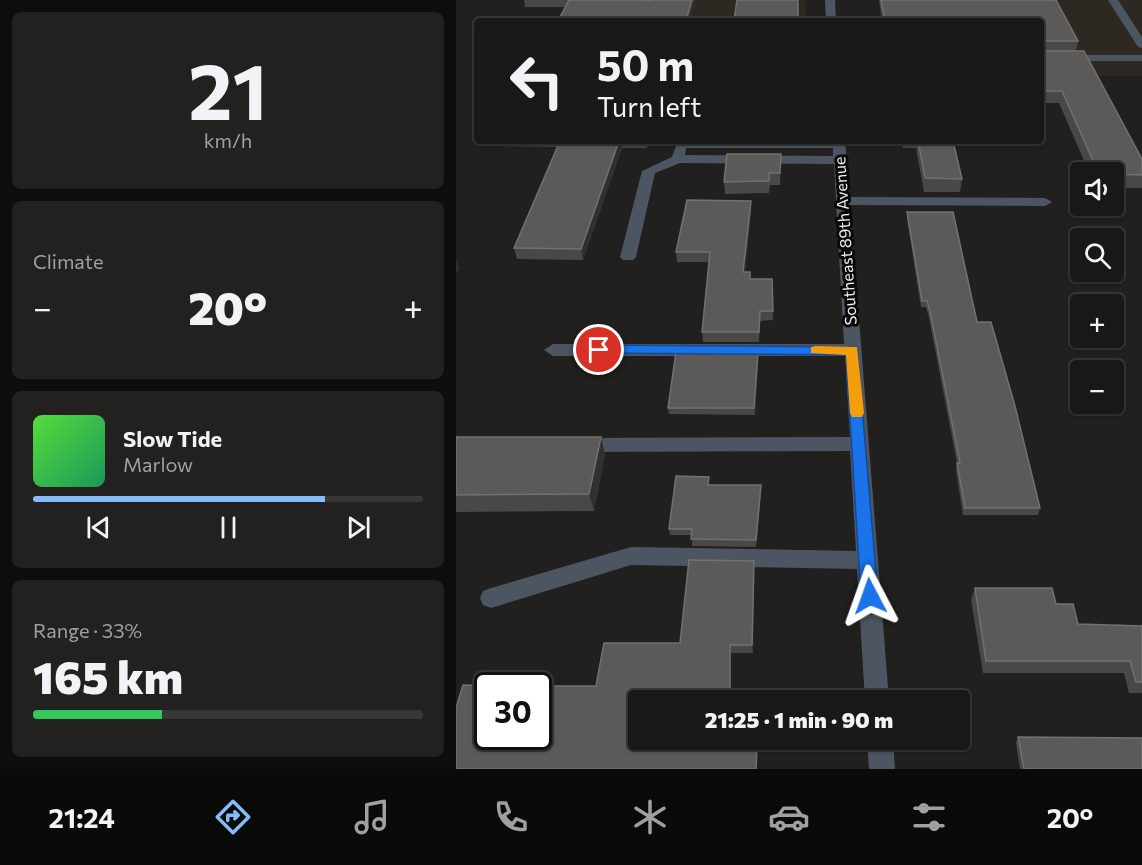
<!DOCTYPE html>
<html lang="en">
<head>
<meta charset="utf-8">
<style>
  body { margin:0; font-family:Commissioner,sans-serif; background:#22211f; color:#f1f3f6; height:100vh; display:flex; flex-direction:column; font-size:22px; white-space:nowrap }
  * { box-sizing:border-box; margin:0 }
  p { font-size:20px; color:#9fa0a1 }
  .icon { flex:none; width:33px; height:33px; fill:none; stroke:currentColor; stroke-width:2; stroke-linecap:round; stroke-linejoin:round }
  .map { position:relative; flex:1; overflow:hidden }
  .sheet { display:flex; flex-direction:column; gap:12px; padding:12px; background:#0e0d0c; width:456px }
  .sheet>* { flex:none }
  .top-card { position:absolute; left:18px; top:18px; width:570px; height:126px; border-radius:6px; box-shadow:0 2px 4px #0004,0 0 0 2px #373735; background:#191816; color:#f1f3f6; overflow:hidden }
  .buttons { position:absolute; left:614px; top:162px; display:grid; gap:12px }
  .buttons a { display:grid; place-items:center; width:54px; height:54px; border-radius:6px; background:#191816; box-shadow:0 2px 4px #0004,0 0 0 2px #373735; font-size:30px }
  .speed { position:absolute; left:18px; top:672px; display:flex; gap:12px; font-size:30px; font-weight:700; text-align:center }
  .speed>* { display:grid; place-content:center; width:78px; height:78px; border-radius:50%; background:#191816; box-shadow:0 2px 4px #0004,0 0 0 2px #373735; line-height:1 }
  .speed .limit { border:3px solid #111; border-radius:9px; background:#fff; color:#111 }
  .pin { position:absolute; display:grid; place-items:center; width:51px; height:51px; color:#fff; margin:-26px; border:3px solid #fff; border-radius:50%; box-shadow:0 2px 6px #0007 }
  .me { position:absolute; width:66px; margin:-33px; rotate:356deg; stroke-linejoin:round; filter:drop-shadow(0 0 4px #0008) }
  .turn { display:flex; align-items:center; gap:21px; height:126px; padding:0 24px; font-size:27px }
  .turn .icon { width:78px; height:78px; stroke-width:2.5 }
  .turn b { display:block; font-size:42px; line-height:51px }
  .big { font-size:45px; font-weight:800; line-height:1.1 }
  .sheet .card { flex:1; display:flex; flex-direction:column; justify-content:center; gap:9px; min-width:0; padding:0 21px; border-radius:9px; background:#22211f }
  .sheet .dial { align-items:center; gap:0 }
  .dial b { font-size:78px; line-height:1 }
  .song { display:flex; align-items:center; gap:18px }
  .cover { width:72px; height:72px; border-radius:9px; background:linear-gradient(135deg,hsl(110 70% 55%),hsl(150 70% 35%)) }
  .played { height:6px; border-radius:3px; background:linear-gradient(90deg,#85bbfb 75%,#373735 75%) }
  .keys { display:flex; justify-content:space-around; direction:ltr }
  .heat { display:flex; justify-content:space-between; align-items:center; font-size:33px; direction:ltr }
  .charge { height:9px; border-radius:4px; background:linear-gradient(90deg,#34c759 33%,#373735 0) }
  .trip { position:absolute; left:172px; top:690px; width:342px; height:60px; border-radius:6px; background:#191816; box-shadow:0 2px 4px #0004,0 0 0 2px #373735; font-weight:800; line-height:60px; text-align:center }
  .tabs { display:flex; height:96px; justify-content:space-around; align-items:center; background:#0a0a09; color:#9fa0a1 }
  .tabs .icon { width:42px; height:42px }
  .tabs .on { color:#85bbfb }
  .tabs b { font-size:27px; color:#f1f3f6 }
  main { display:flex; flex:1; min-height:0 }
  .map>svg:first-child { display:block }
</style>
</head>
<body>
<main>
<section class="sheet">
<div class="card dial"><b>21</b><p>km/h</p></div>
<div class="card"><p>Climate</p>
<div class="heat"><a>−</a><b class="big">20°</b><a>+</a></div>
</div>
<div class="card">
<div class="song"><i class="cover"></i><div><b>Slow Tide</b><p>Marlow</p></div></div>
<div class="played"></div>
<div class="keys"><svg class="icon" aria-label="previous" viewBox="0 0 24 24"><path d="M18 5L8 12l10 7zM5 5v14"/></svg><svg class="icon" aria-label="pause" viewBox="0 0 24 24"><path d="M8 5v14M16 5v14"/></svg><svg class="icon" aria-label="next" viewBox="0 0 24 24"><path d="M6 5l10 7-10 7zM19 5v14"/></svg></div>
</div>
<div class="card"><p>Range · 33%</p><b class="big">165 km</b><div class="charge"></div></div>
</section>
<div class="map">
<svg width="686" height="769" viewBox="0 0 686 769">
  <rect width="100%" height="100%" fill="#21201e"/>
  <!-- built -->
  <path fill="#2e2822" d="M232 0H349L350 21H227Z
    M496 0H686V76L585 75V21Z"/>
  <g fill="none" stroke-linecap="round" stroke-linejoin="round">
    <!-- minor -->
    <path fill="#4c5663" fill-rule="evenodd" d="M369 0H379L380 21H370Z
      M652 0H662L686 37V48L682 47Z
      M585 55H686V61H585Z
      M222 141H389L394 197 589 198 596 202 589 206 394 205 433 700H409L401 569 175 565 35 608 27 605 24 598 27 591 35 588 175 547 400 551 394 451 123 452 116 450 113 445 116 440 123 438 394 437 389 356H97L88 350 97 344H388L378 164 224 163 199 173 180 257 177 260H167L164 257 186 171 216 157ZM230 148H377V156L229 155Z
      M411 740H437L439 769H413Z"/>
  </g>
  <!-- wall -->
  <path fill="#494846" d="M68 0H191L192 1 239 0 233 21H102L109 7H69Z
    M423 0H600L622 41 620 51 686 159V188H657V172H633L603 103H585V21H426Z
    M32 141H193L191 148H166L127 260 61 259 58 248 102 147 34 146Z
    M446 141H497L506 179 504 192H468L460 148H447Z
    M325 154 324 185H314L313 193 269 194 268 182Z
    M295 210 289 272 294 279H316L317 320 304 321 303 342H247L246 332 253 262H221L220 252Z
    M451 212 521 322 584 508 582 515H507L500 470 501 463 473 318 470 307H465L451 219Z
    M302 358 299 415 213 414 212 408Z
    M0 437 149 454 138 511 0 512Z
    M253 485 305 491 300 547 236 546V535H214L213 529Z
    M298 561 297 653H275L183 700 302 740 301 769H0L140 686 224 643Z
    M519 588 600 604 622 624 685 626 686 624V693H673L668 673H527L515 600Z
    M562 737 686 769H564L560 743Z"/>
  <!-- shaded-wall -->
  <path fill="#31302e" d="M236 0H239L233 21H230Z
    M163 141H165L166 148 127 260 125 249Z
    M190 141H193L191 148Z
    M295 201V210L288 282 287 272Z
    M0 259 3 268 0 274Z
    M302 352V358L299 415 298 408Z
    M145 437 149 454 138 511 133 494Z
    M305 485V491L300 547V540Z
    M298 561V569L297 653 296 645Z
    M274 645 275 653V700H274Z
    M301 740H302L301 769H300Z"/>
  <!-- building -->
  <path fill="#5b5a58" stroke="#72716f" stroke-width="1.5" d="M113 0H191L192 1 196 0H236L230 21H102Z
    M281 0H342V21H278Z
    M425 0H600L622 41H587L586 51H628L686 159V175L657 174V172H642L606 91H585V21H429Z
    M104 141H163L125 249 58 248Z
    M462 141H497L506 179 469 178Z
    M271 154H325L324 173H313V181L268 182Z
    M231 200 295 201 287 272H294V279H316L317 311H304L303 332H246L254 252H220Z
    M451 212H497L521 322H535L559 406 584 508H509L501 463H504L474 311 471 301H466Z
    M220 352H302L298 408H212Z
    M0 437H145L133 494 0 495Z
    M220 476 253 477 252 485H305L300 540 235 539 236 529H213Z
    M233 560 298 561 296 645H274V700H183V740H301L300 769H0V708L7 685 46 686H32V736H82V686H140L148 643H224Z
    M519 588H596L600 604H617L622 624 686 626V682H680L674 661H530Z
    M562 737 686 738V769H568Z"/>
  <!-- route -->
  <path fill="#1a73e8" stroke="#114b97" stroke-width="1.5" d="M143 345 401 347 422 596 420 602 414 604 408 602 405 596 390 355 138 353 137 350Z"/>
  <!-- slow -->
  <path fill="#f59e0b" d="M360 346 401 347 408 413 406 417H396L394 413 390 355 355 353V347Z"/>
  <g text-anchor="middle" stroke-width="6" stroke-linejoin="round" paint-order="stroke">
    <!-- street labels -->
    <g font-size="16" fill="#f1efee" stroke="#0a0909">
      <text transform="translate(389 241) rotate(-94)" y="6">Southeast 89th Avenue</text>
    </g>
  </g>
</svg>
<div class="buttons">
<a><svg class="icon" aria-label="sound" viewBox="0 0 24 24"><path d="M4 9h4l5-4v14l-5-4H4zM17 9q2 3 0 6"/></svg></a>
<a><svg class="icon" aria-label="search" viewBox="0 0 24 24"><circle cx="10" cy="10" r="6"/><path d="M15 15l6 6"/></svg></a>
<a>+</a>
<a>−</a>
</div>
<div class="speed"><div class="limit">30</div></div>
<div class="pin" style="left:143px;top:350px;background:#d93025"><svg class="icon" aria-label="arrive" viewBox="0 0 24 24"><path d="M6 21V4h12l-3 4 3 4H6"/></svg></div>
<svg class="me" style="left:414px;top:596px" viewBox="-20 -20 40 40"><path d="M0-17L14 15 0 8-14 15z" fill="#1a73e8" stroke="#fff" stroke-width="4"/></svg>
<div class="trip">21:25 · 1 min · 90 m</div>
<div class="top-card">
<div class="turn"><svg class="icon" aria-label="left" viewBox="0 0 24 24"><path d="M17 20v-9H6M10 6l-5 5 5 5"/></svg><div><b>50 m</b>Turn left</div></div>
</div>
</div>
</main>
<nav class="tabs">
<b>21:24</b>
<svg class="icon on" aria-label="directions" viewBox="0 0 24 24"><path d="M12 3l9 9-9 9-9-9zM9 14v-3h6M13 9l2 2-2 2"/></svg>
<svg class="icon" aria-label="music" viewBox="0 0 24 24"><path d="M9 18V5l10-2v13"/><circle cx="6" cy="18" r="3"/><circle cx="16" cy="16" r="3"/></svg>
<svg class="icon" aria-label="phone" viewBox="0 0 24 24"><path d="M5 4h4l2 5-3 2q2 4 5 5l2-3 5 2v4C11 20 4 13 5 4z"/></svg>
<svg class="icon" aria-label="climate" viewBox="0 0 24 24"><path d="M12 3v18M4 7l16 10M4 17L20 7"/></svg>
<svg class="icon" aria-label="car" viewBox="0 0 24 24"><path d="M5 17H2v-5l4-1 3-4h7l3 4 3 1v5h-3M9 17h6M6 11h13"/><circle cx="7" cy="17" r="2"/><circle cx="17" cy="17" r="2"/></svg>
<svg class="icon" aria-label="filters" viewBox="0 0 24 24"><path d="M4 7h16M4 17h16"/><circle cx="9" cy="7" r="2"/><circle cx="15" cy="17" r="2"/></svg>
<b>20°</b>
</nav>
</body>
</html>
